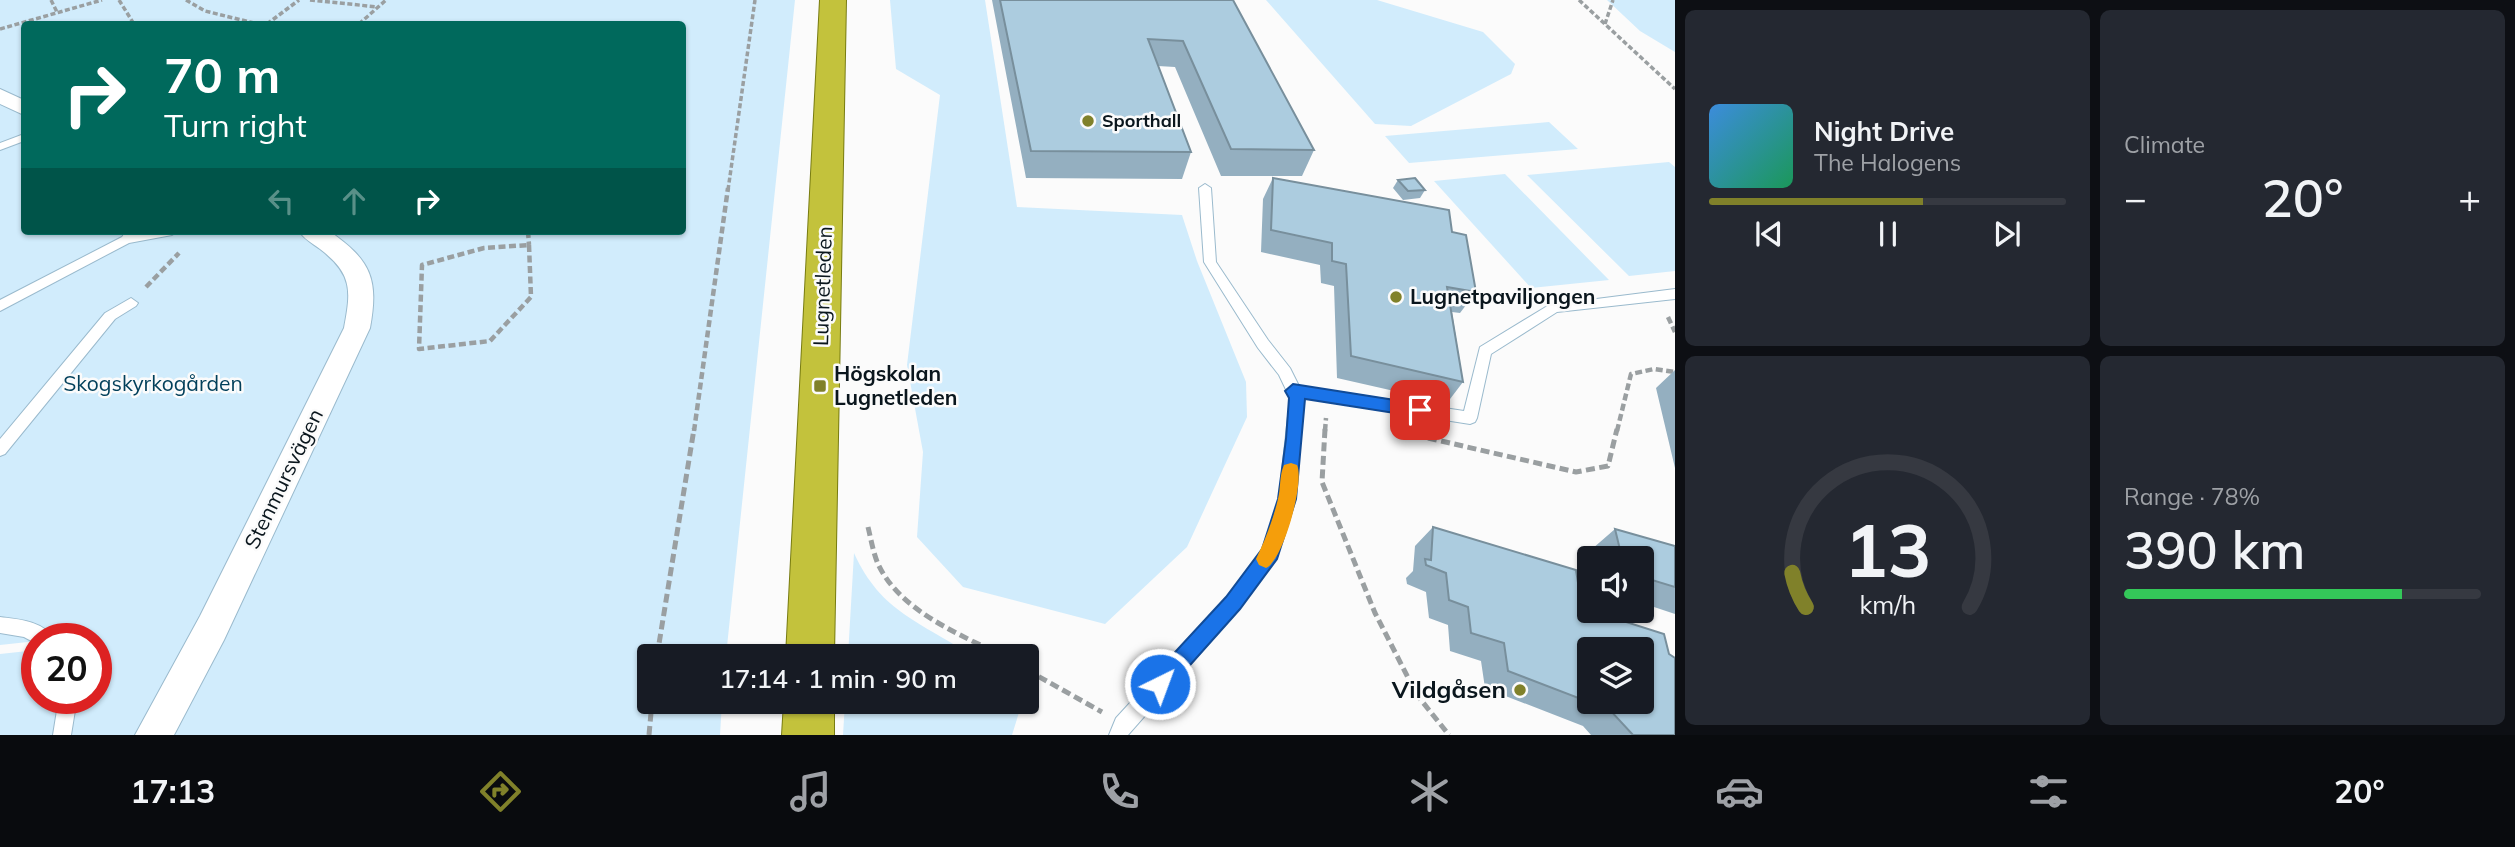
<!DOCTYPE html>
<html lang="en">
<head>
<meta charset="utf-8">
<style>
  body { margin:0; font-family:Mulish,sans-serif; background:#242831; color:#f1f3f6; height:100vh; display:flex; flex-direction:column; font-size:26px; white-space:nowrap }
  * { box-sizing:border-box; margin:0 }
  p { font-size:23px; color:#9ea1a6 }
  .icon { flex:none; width:38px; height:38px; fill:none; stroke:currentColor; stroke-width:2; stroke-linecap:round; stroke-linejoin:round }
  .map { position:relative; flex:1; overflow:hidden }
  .drawer { display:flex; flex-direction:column; gap:10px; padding:10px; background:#0d0f14; width:840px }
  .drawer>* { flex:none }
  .top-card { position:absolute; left:21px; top:21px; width:665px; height:214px; border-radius:7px; box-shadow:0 2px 5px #0004; background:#00695c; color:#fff; overflow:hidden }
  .buttons { position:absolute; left:1577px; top:546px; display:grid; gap:14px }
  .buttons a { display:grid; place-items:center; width:77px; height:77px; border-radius:7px; background:#171b24; box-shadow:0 2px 5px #0004; font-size:35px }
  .speed { position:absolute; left:21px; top:623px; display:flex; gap:14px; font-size:35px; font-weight:700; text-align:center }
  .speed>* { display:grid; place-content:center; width:91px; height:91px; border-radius:50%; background:#171b24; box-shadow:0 2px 5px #0004; line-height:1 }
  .speed .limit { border:10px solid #d22; background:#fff; color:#111 }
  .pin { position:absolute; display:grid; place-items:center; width:60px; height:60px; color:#fff; margin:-30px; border-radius:14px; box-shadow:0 4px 10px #0006 }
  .me { position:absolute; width:77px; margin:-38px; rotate:42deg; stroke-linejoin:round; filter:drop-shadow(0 0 5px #0008) }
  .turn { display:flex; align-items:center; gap:24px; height:147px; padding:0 28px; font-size:32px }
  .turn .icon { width:91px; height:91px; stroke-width:2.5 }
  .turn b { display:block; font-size:49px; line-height:60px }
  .lanes { display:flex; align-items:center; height:66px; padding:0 28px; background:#0003; justify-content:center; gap:35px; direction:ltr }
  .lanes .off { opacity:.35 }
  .big { font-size:52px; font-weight:600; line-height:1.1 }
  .drawer .card { flex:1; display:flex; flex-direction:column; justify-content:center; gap:10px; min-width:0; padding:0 24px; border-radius:10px; background:#242831 }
  .drawer .dial { align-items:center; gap:0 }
  .dial svg { height:182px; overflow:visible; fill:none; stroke:#363941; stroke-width:7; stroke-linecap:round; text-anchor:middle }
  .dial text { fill:#f1f3f6; stroke:none }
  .song { display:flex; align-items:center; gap:21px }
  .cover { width:84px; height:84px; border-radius:10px; background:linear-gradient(135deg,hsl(210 70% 55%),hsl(150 70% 35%)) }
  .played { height:7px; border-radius:4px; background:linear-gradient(90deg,#80812a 60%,#363941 60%) }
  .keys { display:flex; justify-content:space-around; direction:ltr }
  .heat { display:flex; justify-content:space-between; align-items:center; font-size:38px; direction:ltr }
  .charge { height:10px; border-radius:5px; background:linear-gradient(90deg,#34c759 78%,#363941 0) }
  .drawer .tiles { flex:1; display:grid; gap:10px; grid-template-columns:repeat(2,1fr) }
  .trip { position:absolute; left:637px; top:644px; width:402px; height:70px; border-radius:7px; background:#171b24; box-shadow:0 2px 5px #0004; font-weight:600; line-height:70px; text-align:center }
  .menu { display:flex; height:112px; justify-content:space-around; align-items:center; background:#090b0e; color:#9ea1a6 }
  .menu .icon { width:49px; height:49px }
  .menu .on { color:#80812a }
  .menu b { font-size:32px; color:#f1f3f6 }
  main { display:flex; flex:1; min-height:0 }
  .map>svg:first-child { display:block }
</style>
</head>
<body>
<main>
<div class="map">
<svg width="1675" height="735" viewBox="0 0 1675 735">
  <rect width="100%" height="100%" fill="#fbfbfb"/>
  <!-- green -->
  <path fill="#d1ecfc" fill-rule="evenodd" d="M0 0H795L726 656H649V702H722L720 735H0V654L37 650V698H96V639H37V641L0 645ZM24 24H682V231H24Z
    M890 0H985L1017 207 1182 215 1197 261 1246 382 1247 417 1187 547 1105 624 963 587 917 537 923 452 907 365 940 95 896 69Z
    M1266 0H1377L1483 32 1515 64 1511 74 1411 126 1375 124Z
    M1607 0H1675V52L1640 31Z
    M1549 122 1578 149 1409 163 1385 136Z
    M1669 162 1675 167V271L1629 276 1527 175Z
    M1505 174 1609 280 1531 288 1434 181Z
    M854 553C881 613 922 622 972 656H848Z
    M845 702H1018L1021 706 1012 735H843Z"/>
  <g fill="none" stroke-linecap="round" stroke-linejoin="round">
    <defs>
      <path id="service" d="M24 134V141L0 150V143Z
        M1205 184 1211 188 1216 262 1268 340 1290 368 1299 386 1464 411 1480 347 1549 305 1675 289V299L1557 312 1491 354 1477 418 1475 422 1470 424 1304 398 1295 499 1276 558 1239 609 1128 735H1109L1116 718 1227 597 1263 550 1279 499 1290 398 1279 375 1258 348 1204 262 1199 188Z
        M126 231H139L137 234 151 231H178L172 235 129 243 0 311V300L122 237Z
        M131 298 138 303 136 306 115 319 5 454 0 456V439L105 313Z
        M0 617C17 619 45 621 53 639H37V644L24 637 0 633Z
        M59 698H77L71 735H53Z"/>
      <path id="minor" d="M0 89 24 100V115L0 104Z
        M299 231H329C371 260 379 279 370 328L224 640 174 735H135L200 616 344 328C351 291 353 274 320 249 312 243 304 239 299 231Z"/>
      <path id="trunk" d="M820 0H846L834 656H786Z
        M784 702H834V735H782Z"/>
    </defs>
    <!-- service casing -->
    <use href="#service" stroke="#9abacd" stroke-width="2"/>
    <!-- minor casing -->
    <use href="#minor" stroke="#9abacd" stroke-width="2"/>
    <!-- trunk casing -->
    <use href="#trunk" stroke="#787c11" stroke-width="2"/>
    <!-- path-far2 -->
    <path stroke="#9a9fa1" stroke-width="3.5" stroke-dasharray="5 2.5" stroke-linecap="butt" d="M51 0 57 12
      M119 0 134 24
      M186 0 205 11 258 24
      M310 0 378 7
      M1579 0 1675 89
      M267 24 299 0
      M359 24 386 0
      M1605 24 1613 0
      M0 29 102 0
      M728 190 755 0"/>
    <!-- path-far1 -->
    <path stroke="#9a9fa1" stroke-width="4.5" stroke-dasharray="7 3.5" stroke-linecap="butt" d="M528 231 529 245
      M529 245 531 297 490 341 419 349 422 265 484 248Z
      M146 287 179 253
      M1668 317 1675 332
      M694 431 728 188
      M1325 431 1326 418
      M1617 431 1631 374 1654 369 1675 372"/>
    <!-- path -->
    <path stroke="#9a9fa1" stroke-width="5" stroke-dasharray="9 4.5" stroke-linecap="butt" d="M1325 429 1322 482 1375 613 1417 695 1449 735
      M1428 438 1576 472 1608 466 1617 429
      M868 527C871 539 873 552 878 564 900 611 959 634 1003 656
      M657 656 694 429
      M1027 670 1102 712
      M649 735 652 702"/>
    <!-- service -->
    <use href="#service" fill="#fff" fill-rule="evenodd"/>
    <!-- minor -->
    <use href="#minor" fill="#fff" fill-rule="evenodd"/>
    <!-- trunk -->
    <use href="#trunk" fill="#c3c23c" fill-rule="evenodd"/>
  </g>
  <!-- wall -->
  <path fill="#94afc0" d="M992 0H1233L1314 150 1302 176H1221L1175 67 1158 66 1191 152 1182 179 1026 178Z
    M1273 178 1452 232 1476 292 1460 313 1452 312 1463 382 1447 403 1337 378 1334 286 1321 283 1320 265 1261 252 1263 199Z
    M1398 180 1425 190 1420 198 1403 200 1393 188Z
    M1675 370V468L1656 388Z
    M1433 527 1582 608 1675 735H1591L1583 726 1485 688 1481 661 1450 651 1448 625 1429 618 1426 592 1407 584 1406 578 1413 571 1415 546Z
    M1615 529 1675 546V614L1642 603V558H1593L1592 549Z"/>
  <!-- building -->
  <path fill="#acccdf" stroke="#788f9c" stroke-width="2" fill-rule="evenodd" d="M1000 0H1233L1314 150 1231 149 1183 41 1148 39 1191 152 1031 151Z
    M1273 178 1449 210 1452 232 1466 235 1476 292 1447 287 1463 382 1351 356 1346 264 1332 261V243L1271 230Z
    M1415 178 1425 190 1408 191 1398 180Z
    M1433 527 1576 570 1582 608 1664 634 1669 654 1675 658V735H1633L1610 710 1508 671 1504 643 1471 633 1468 607 1449 600 1446 573 1426 565 1425 559 1431 560ZM1589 649H1642V702H1589Z
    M1615 529 1675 546V587L1642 577V558H1622Z"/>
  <!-- route -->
  <path fill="#1a73e8" stroke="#114b97" stroke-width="2" d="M1293 384 1420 404 1426 406 1428 410 1426 415 1420 417 1305 399 1296 499 1277 559 1240 609 1167 691 1160 694 1152 691 1149 684 1152 677 1226 597 1262 549 1278 499 1286 439 1289 398 1285 391Z"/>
  <!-- slow -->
  <path fill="#f59e0b" d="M1291 463 1297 465C1305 482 1283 561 1266 568L1259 565 1256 559C1265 540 1273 520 1278 499 1281 488 1279 476 1284 465Z"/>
  <!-- markers -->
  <g fill="#80812a" stroke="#fbfbfb" stroke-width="2.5">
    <circle cx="1088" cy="121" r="7"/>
    <circle cx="1396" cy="297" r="7"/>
    <rect x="813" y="379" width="14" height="14" rx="3.5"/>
    <circle cx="1520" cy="690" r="7"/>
  </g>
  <g text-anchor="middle" stroke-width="5" stroke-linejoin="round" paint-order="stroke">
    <!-- far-poi labels -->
    <g font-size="18" font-weight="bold" fill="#0a161d" stroke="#fbfbfb" text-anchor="start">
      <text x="1102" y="127">Sporthall</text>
    </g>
    <!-- street labels -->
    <g font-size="21" fill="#0a161d" stroke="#fbfbfb">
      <text transform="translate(823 286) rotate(-88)" y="7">Lugnetleden</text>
      <text transform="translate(284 479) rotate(-64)" y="7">Stenmursvägen</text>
    </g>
    <!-- poi labels -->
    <g font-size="21" font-weight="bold" fill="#0a161d" stroke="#fbfbfb" text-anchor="start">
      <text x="1410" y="304">Lugnetpaviljongen</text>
      <text x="834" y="381">Högskolan<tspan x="834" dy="24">Lugnetleden</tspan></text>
    </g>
    <!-- park labels -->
    <g font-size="21" fill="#013f5a" stroke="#fbfbfb">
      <text x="153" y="391">Skogskyrkogården</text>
    </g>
    <!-- near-poi labels -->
    <g font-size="24" font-weight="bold" fill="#0a161d" stroke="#fbfbfb" text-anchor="end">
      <text x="1506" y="698">Vildgåsen</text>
    </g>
  </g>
</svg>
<div class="buttons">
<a><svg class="icon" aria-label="sound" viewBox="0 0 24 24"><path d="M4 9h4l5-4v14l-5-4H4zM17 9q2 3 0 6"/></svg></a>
<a><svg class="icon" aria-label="layers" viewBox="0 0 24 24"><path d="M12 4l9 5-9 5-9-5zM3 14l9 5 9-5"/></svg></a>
</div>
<div class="speed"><div class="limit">20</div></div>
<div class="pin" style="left:1420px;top:410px;background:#d93025"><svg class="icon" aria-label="arrive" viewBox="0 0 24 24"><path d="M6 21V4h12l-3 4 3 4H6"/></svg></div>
<svg class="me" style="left:1160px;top:684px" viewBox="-20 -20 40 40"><circle r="17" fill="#1a73e8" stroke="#fff" stroke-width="3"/><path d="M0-11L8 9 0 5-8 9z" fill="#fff"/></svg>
<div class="trip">17:14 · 1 min · 90 m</div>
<div class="top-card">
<div class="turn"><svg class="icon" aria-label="right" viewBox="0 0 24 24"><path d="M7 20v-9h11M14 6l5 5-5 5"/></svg><div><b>70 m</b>Turn right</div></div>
<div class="lanes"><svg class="icon off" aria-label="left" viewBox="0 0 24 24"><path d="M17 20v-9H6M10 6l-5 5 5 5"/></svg><svg class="icon off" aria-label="ahead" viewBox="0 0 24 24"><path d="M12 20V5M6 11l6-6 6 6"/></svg><svg class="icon" aria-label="right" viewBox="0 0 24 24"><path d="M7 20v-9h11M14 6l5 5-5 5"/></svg></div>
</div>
</div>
<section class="drawer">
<div class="tiles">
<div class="card">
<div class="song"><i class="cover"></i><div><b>Night Drive</b><p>The Halogens</p></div></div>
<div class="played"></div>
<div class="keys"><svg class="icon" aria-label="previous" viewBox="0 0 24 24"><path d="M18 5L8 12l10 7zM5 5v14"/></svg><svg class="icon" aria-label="pause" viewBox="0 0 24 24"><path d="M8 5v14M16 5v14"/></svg><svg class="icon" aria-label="next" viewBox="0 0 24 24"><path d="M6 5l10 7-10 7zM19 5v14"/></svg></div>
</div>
<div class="card"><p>Climate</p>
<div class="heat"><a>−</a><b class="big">20°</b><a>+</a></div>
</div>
<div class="card dial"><svg viewBox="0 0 100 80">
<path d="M14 69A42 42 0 1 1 86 69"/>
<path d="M14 69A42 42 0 0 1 8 54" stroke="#80812a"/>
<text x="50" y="56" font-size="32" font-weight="700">13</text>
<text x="50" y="72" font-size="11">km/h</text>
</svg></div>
<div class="card"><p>Range · 78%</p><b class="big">390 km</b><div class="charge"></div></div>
</div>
</section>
</main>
<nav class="menu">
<b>17:13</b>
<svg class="icon on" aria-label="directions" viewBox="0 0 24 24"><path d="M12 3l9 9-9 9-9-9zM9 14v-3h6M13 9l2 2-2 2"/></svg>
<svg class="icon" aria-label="music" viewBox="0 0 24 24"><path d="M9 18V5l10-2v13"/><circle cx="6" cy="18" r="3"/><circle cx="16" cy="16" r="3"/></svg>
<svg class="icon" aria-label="phone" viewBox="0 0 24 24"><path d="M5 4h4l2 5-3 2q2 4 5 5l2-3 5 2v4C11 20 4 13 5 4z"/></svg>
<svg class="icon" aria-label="climate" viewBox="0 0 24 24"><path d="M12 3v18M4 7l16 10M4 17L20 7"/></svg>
<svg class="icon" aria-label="car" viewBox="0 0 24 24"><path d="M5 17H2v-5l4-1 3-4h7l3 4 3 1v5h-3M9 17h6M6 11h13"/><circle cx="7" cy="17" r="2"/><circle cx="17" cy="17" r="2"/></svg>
<svg class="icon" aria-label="filters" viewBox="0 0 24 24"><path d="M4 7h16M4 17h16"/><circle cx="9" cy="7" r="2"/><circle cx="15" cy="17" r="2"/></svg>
<b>20°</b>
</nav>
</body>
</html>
